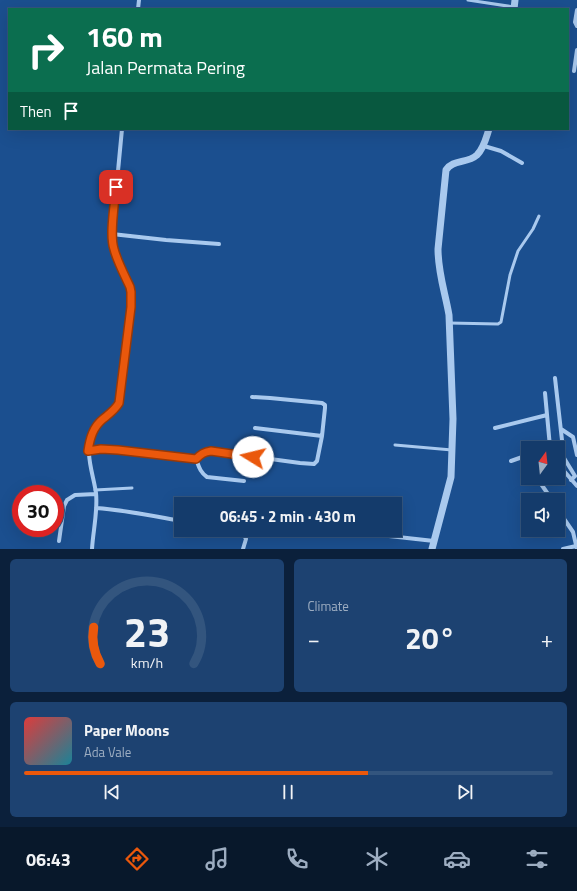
<!DOCTYPE html>
<html lang="en">
<head>
<meta charset="utf-8">
<style>
  body { margin:0; font-family:"Titillium Web",sans-serif; background:#1d4271; color:#f1f3f6; height:100vh; display:flex; flex-direction:column; font-size:15px; white-space:nowrap }
  * { box-sizing:border-box; margin:0 }
  p { font-size:13px; color:#9dadc1 }
  .icon { flex:none; width:22px; height:22px; fill:none; stroke:currentColor; stroke-width:2; stroke-linecap:round; stroke-linejoin:round }
  .map { position:relative; height:549px; overflow:hidden }
  .sheet { display:flex; flex-direction:column; gap:10px; padding:10px; background:#0b203b; flex:1 }
  .sheet>* { flex:none }
  .banner { position:absolute; left:8px; top:8px; width:561px; height:122px; border-radius:0px; box-shadow:0 4px 16px #0002,0 0 0 1px #33557e; background:#0b6e4f; color:#fff; overflow:hidden }
  .needle { width:26px; rotate:15deg }
  .buttons { position:absolute; left:521px; top:441px; display:grid; gap:8px }
  .buttons a { display:grid; place-items:center; width:44px; height:44px; border-radius:0px; background:#143b6b; box-shadow:0 4px 16px #0002,0 0 0 1px #33557e; font-size:20px }
  .speed { position:absolute; left:12px; top:485px; display:flex; gap:8px; font-size:20px; font-weight:700; text-align:center }
  .speed>* { display:grid; place-content:center; width:52px; height:52px; border-radius:50%; background:#143b6b; box-shadow:0 4px 16px #0002,0 0 0 1px #33557e; line-height:1 }
  .speed .limit { border:6px solid #d22; background:#fff; color:#111 }
  .pin { position:absolute; display:grid; place-items:center; width:34px; height:34px; color:#fff; margin:-17px; border-radius:8px; box-shadow:0 2px 6px #0006 }
  .me { position:absolute; width:44px; margin:-22px; rotate:279deg; stroke-linejoin:round; filter:drop-shadow(0 0 3px #0008) }
  .turn { display:flex; align-items:center; gap:14px; height:84px; padding:0 12px; font-size:18px }
  .turn .icon { width:52px; height:52px; stroke-width:2.5 }
  .turn b { display:block; font-size:28px; line-height:34px }
  .then { display:flex; align-items:center; height:38px; padding:0 12px; background:#0003; gap:8px; font-size:15px }
  .big { font-size:30px; font-weight:700; line-height:1.1 }
  .sheet .tile { flex:1; display:flex; flex-direction:column; justify-content:center; gap:6px; min-width:0; padding:0 14px; border-radius:6px; background:#1d4271 }
  .sheet .dial { align-items:center; gap:0 }
  .dial svg { height:104px; overflow:visible; fill:none; stroke:#33557e; stroke-width:7; stroke-linecap:round; text-anchor:middle }
  .dial text { fill:#f1f3f6; stroke:none }
  .song { display:flex; align-items:center; gap:12px }
  .cover { width:48px; height:48px; border-radius:6px; background:linear-gradient(135deg,hsl(0 70% 55%),hsl(190 70% 35%)) }
  .played { height:4px; border-radius:2px; background:linear-gradient(90deg,#ea580c 65%,#33557e 65%) }
  .keys { display:flex; justify-content:space-around; direction:ltr }
  .heat { display:flex; justify-content:space-between; align-items:center; font-size:22px; direction:ltr }
  .sheet .tiles { flex:1; display:grid; gap:10px; grid-template-columns:1fr 1fr }
  .tile:last-child { grid-column:span 2 }
  .trip { position:absolute; left:174px; top:497px; width:228px; height:40px; border-radius:0px; background:#143b6b; box-shadow:0 4px 16px #0002,0 0 0 1px #33557e; font-weight:700; line-height:40px; text-align:center }
  .menu { display:flex; height:64px; justify-content:space-around; align-items:center; background:#08182b; color:#9dadc1 }
  .menu .icon { width:28px; height:28px }
  .menu .current { color:#ea580c }
  .menu b { font-size:18px; color:#f1f3f6 }
  .map>svg:first-child { display:block }
</style>
</head>
<body>
<div class="map">
<svg width="577" height="549" viewBox="0 0 577 549">
  <rect width="100%" height="100%" fill="#1b4f8f"/>
  <g fill="none" stroke-linecap="round" stroke-linejoin="round">
    <!-- service -->
    <path stroke="#a9c9ee" stroke-width="3" d="M468 0 514 7
      M449 323 498 324 501 322 510 275 518 251 533 229 539 216
      M395 445 452 450
      M95 490 132 488"/>
    <!-- minor -->
    <path stroke="#a9c9ee" stroke-width="4" d="M138 9 139 0
      M577 10 575 22 577 26
      M574 71 577 50
      M484 146 501 151 522 163
      M112 234 166 240 219 244
      M555 378 564 458 575 476 571 480
      M545 393 550 447
      M252 397 270 398 322 403 325 405V408L322 436
      M495 428 547 415
      M561 429 573 437 577 455
      M88 451 101 449 118 450 196 459C202 454 204 452 211 451L300 463 314 464 317 461 322 436 255 428
      M196 459C199 467 200 472 207 477L244 481
      M511 461 528 455
      M558 464 577 486
      M537 478 552 500
      M96 508C125 510 153 516 181 521
      M558 510 573 532 577 549
      M223 530 244 535 246 539 243 549
      M380 535 434 541
      M59 541 64 506 67 500 75 495 96 494
      M92 549C93 531 98 511 96 493 93 472 83 451 94 430 99 418 113 414 119 403L131 307V292L130 287 114 250 112 234 122 129
      M563 549 576 546"/>
    <!-- tertiary -->
    <path stroke="#a9c9ee" stroke-width="7" d="M514 9 515 0
      M432 549 451 477 453 419 449 315C445 292 438 273 438 249L446 170C453 159 467 164 477 155 484 148 486 138 489 129"/>
  </g>
  <g fill="none" stroke-linecap="round" stroke-linejoin="round">
    <defs>
      <path id="route" d="M116 187C115 203 109 234 114 249 117 261 125 276 130 287L131 292V307L119 403C115 410 109 414 103 419 93 427 90 438 88 451L101 449 118 450 196 459C201 454 204 452 211 451L253 457"/>
    </defs>
    <!-- route casing -->
    <use href="#route" stroke="#983908" stroke-width="10"/>
    <!-- route -->
    <use href="#route" stroke="#ea580c" stroke-width="7"/>
  </g>
</svg>
<div class="buttons">
<a><svg class="needle" viewBox="-14 -14 28 28"><path d="M0-13l5 13h-10z" fill="#e53935"/><path d="M0 13l5-13h-10z" fill="#9dadc1"/></svg></a>
<a><svg class="icon" aria-label="sound" viewBox="0 0 24 24"><path d="M4 9h4l5-4v14l-5-4H4zM17 9q2 3 0 6"/></svg></a>
</div>
<div class="speed"><div class="limit">30</div></div>
<div class="pin" style="left:116px;top:187px;background:#d93025"><svg class="icon" aria-label="arrive" viewBox="0 0 24 24"><path d="M6 21V4h12l-3 4 3 4H6"/></svg></div>
<svg class="me" style="left:253px;top:457px" viewBox="-20 -20 40 40"><circle r="19" fill="#fff"/><path d="M0-13L10 11 0 6-10 11z" fill="#ea580c"/></svg>
<div class="trip">06:45 · 2 min · 430 m</div>
<div class="banner">
<div class="turn"><svg class="icon" aria-label="right" viewBox="0 0 24 24"><path d="M7 20v-9h11M14 6l5 5-5 5"/></svg><div><b>160 m</b>Jalan Permata Pering</div></div>
<div class="then">Then<svg class="icon" aria-label="arrive" viewBox="0 0 24 24"><path d="M6 21V4h12l-3 4 3 4H6"/></svg></div>
</div>
</div>
<section class="sheet">
<div class="tiles">
<div class="tile dial"><svg viewBox="0 0 100 80">
<path d="M14 69A42 42 0 1 1 86 69"/>
<path d="M14 69A42 42 0 0 1 9 41" stroke="#ea580c"/>
<text x="50" y="56" font-size="32" font-weight="700">23</text>
<text x="50" y="72" font-size="11">km/h</text>
</svg></div>
<div class="tile"><p>Climate</p>
<div class="heat"><a>−</a><b class="big">20°</b><a>+</a></div>
</div>
<div class="tile">
<div class="song"><i class="cover"></i><div><b>Paper Moons</b><p>Ada Vale</p></div></div>
<div class="played"></div>
<div class="keys"><svg class="icon" aria-label="previous" viewBox="0 0 24 24"><path d="M18 5L8 12l10 7zM5 5v14"/></svg><svg class="icon" aria-label="pause" viewBox="0 0 24 24"><path d="M8 5v14M16 5v14"/></svg><svg class="icon" aria-label="next" viewBox="0 0 24 24"><path d="M6 5l10 7-10 7zM19 5v14"/></svg></div>
</div>
</div>
</section>
<nav class="menu">
<b>06:43</b>
<svg class="icon current" aria-label="directions" viewBox="0 0 24 24"><path d="M12 3l9 9-9 9-9-9zM9 14v-3h6M13 9l2 2-2 2"/></svg>
<svg class="icon" aria-label="music" viewBox="0 0 24 24"><path d="M9 18V5l10-2v13"/><circle cx="6" cy="18" r="3"/><circle cx="16" cy="16" r="3"/></svg>
<svg class="icon" aria-label="phone" viewBox="0 0 24 24"><path d="M5 4h4l2 5-3 2q2 4 5 5l2-3 5 2v4C11 20 4 13 5 4z"/></svg>
<svg class="icon" aria-label="climate" viewBox="0 0 24 24"><path d="M12 3v18M4 7l16 10M4 17L20 7"/></svg>
<svg class="icon" aria-label="car" viewBox="0 0 24 24"><path d="M5 17H2v-5l4-1 3-4h7l3 4 3 1v5h-3M9 17h6M6 11h13"/><circle cx="7" cy="17" r="2"/><circle cx="17" cy="17" r="2"/></svg>
<svg class="icon" aria-label="filters" viewBox="0 0 24 24"><path d="M4 7h16M4 17h16"/><circle cx="9" cy="7" r="2"/><circle cx="15" cy="17" r="2"/></svg>
</nav>
</body>
</html>
